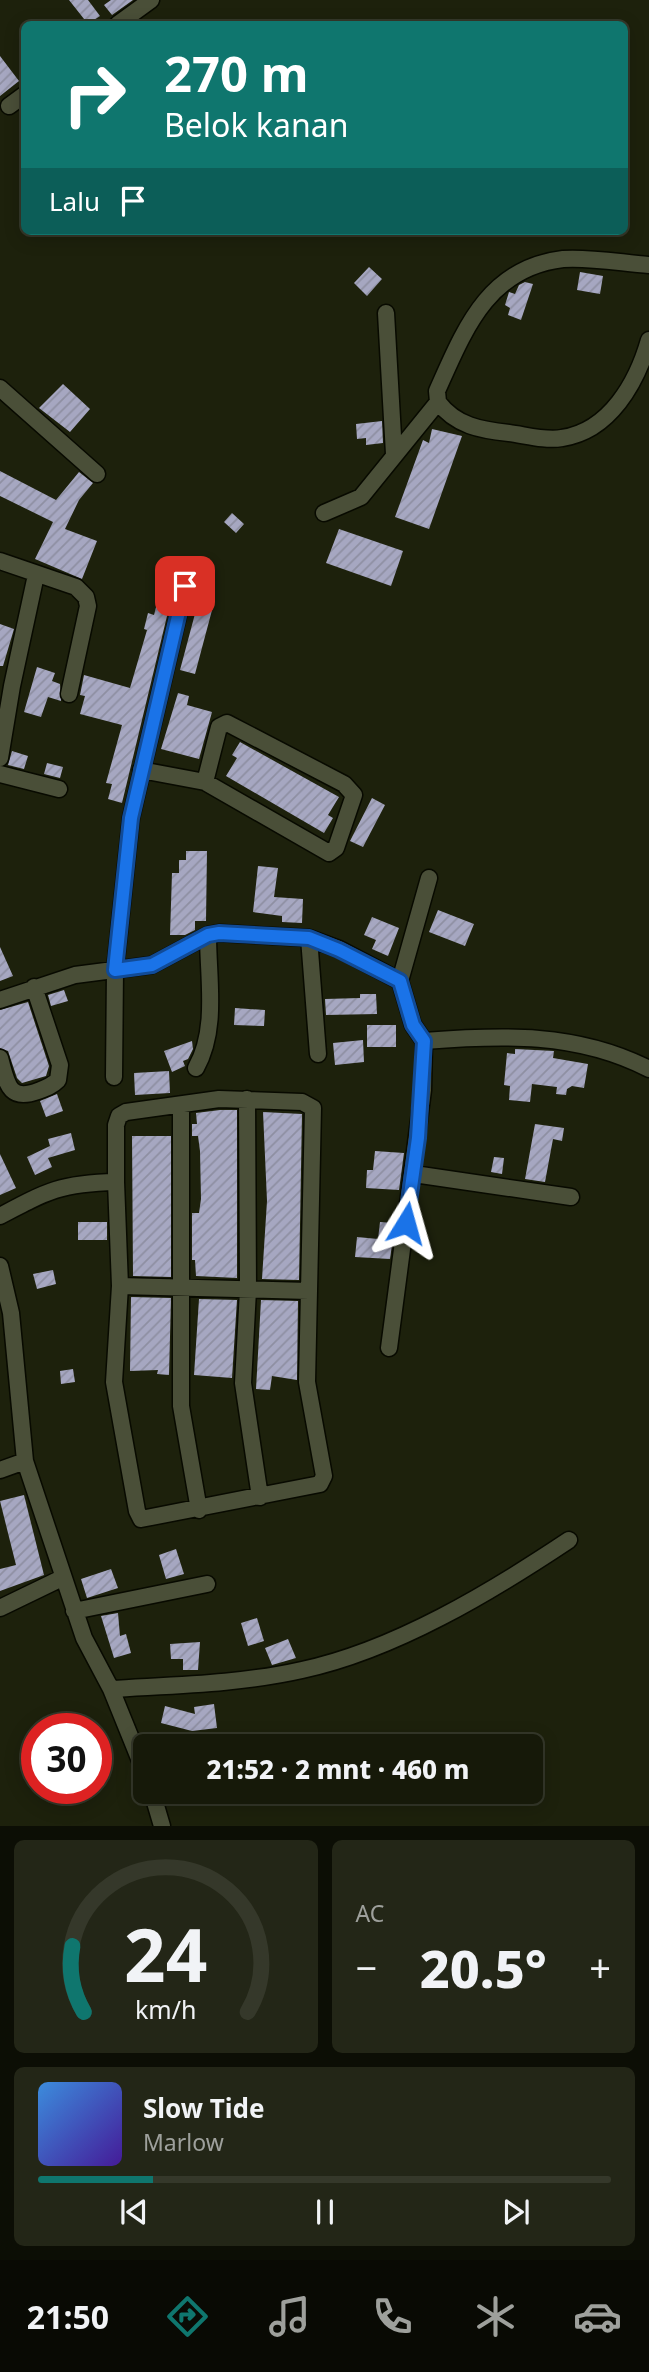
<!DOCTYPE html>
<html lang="id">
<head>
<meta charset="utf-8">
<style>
  body { margin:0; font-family:"Noto Sans",sans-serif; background:#232617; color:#f1f3f6; height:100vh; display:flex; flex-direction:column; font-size:26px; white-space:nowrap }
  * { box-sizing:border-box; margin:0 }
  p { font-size:23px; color:#9ea09c }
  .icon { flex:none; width:38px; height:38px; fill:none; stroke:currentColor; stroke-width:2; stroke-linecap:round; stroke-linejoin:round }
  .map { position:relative; height:1826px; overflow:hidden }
  .sheet { display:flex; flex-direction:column; gap:14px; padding:14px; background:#0c0e05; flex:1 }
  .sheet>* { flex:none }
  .banner { position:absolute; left:21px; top:21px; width:607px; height:214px; border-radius:10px; box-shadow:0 4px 18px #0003,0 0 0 2px #35382a; background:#0f766e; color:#fff; overflow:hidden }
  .speed { position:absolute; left:21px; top:1713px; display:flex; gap:14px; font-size:35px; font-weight:700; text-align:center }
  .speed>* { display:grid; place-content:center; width:91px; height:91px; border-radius:50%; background:#161909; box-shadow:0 4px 18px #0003,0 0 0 2px #35382a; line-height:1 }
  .speed .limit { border:10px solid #d22; background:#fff; color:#111 }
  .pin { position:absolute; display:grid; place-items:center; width:60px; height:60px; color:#fff; margin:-30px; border-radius:14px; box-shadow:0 4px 10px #0006 }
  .me { position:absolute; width:77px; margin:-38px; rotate:8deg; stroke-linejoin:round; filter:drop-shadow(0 0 5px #0008) }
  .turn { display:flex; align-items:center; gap:24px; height:147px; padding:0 28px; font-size:32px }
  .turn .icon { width:91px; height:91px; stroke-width:2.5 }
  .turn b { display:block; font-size:49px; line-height:60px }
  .then { display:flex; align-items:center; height:66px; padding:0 28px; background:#0003; gap:14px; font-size:26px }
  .big { font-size:52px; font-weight:800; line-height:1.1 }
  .sheet .widget { flex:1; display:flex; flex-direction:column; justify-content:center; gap:10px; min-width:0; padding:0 24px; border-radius:10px; background:#232617 }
  .sheet .dial { align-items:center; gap:0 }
  .dial svg { height:182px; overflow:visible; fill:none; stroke:#35382a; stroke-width:7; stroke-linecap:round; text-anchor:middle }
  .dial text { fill:#f1f3f6; stroke:none }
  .song { display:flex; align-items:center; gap:21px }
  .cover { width:84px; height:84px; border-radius:10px; background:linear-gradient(135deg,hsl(210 70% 55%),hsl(260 70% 35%)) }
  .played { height:7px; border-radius:4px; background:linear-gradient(90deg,#0f766e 20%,#35382a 20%) }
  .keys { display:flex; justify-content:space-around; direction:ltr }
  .heat { display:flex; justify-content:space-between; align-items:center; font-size:38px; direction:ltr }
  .sheet .tiles { flex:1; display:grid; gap:14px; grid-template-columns:1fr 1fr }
  .widget:last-child { grid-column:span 2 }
  .trip { position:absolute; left:133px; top:1734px; width:410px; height:70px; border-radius:10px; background:#161909; box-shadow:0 4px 18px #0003,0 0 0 2px #35382a; font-weight:800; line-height:70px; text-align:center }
  .tabs { display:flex; height:112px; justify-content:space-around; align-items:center; background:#090a04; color:#9ea09c }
  .tabs .icon { width:49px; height:49px }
  .tabs .current { color:#0f766e }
  .tabs b { font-size:32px; color:#f1f3f6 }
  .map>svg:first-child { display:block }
</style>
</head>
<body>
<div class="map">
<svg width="649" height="1826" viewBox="0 0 649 1826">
  <defs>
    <pattern id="building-hatch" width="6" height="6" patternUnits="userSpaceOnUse" patternTransform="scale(1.75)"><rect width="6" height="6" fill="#a6a7c1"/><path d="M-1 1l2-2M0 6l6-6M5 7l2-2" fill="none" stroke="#8e8fa2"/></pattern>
  </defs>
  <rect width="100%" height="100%" fill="#1d210c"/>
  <!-- building -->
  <path fill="url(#building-hatch)" d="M69 0H88L100 16 88 24Z
    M111 0H133L112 15 104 5Z
    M0 56 19 81 0 96Z
    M369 267 382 279 367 296 354 283Z
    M580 272 603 276 600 294 577 290Z
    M525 282 533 284 521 320 508 315 510 308 505 305 509 292 515 294 519 285Z
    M63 384 90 409 70 432 39 408Z
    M382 421 383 443 366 445V438L357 439 356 424Z
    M432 429 462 436 429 529 395 517 423 440 429 443Z
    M0 471 56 500 79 472 93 483 79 500 65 529 97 541 82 579 35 559 53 522 0 496Z
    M232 513 244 524 236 533 224 522Z
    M339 529 403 551 391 586 326 563Z
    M162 584 174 587 122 803 108 799 112 784 106 783 122 725 80 714 85 696 80 695 84 675 130 688 147 630 144 629 148 613 154 615Z
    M200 595 215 599 195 674 180 670Z
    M0 624 14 629 3 666H0Z
    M37 667 55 673 52 681 60 684 61 701 48 697 41 717 24 712Z
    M178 693 189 696 187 705 212 712 199 759 161 749Z
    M240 742 339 797 328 815 333 818 324 833 226 776 237 758 232 755Z
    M12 751 28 756 24 769 8 765Z
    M47 763 63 767 60 778 44 774Z
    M372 798 385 805 363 847 350 841Z
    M186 851H207L206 921H195V930L185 935H170L172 873H179V860H186Z
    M258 866 278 868 274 897 303 899 302 923 282 922V916L253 912Z
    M438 910 474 924 465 946 429 932Z
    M372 917 399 928 388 956 372 949 376 940 364 935Z
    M0 947 13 976 0 981Z
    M64 990 68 1001 51 1006 48 995Z
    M360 994H376L377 1014 326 1015 325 999 360 998Z
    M28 1002 49 1066 46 1076 22 1083 17 1078 8 1051 0 1048V1010Z
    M235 1008 265 1010 264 1026 234 1025Z
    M367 1025H396V1047H367Z
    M363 1040 364 1062 335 1065 333 1043Z
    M192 1041 193 1049 188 1059 183 1061 185 1066 172 1072 164 1051Z
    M515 1049 554 1051 553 1058 588 1064 584 1088 572 1086 567 1089 566 1095 556 1094 557 1087 532 1084 530 1102 509 1100 510 1086 504 1085 507 1053 515 1054Z
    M169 1071 170 1093 135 1095 134 1073Z
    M57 1094 63 1111 46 1117 40 1101Z
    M220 1110H237V1278L196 1276 195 1260H192V1213H199L201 1199 200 1151 198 1136H192V1124H197L196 1113Z
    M263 1112 302 1114 299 1280 262 1279 267 1201Z
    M535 1124 564 1128 562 1141 553 1139 545 1182 525 1179Z
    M71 1133 75 1150 48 1158 52 1167 35 1175 27 1157 50 1146 48 1139Z
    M132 1136H171V1277L133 1276Z
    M375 1151 404 1153 399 1190 366 1188 367 1170H373Z
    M0 1154 16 1188 0 1195Z
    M494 1157 504 1158 502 1174 491 1172Z
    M78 1222H107V1240H78Z
    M380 1222 395 1223 390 1259 355 1257 357 1237 378 1239Z
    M53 1270 56 1284 37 1289 33 1274Z
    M131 1297 171 1298 169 1375 157 1374 158 1370 130 1371Z
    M199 1299 237 1300 232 1378 194 1375Z
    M261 1300 298 1301 297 1380 272 1376 270 1390 256 1389Z
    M73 1369 75 1382 61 1384 60 1371Z
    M24 1495 44 1575 0 1591V1569L16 1565 0 1501Z
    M176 1549 184 1574 166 1579 159 1555Z
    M111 1569 118 1588 87 1598 81 1579Z
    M118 1613 120 1636 126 1634 131 1653 114 1658 101 1616Z
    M257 1618 264 1641 248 1646 241 1623Z
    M288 1639 296 1658 272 1665 265 1648Z
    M200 1642 198 1670H183V1659H171L170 1644Z
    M214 1704 217 1728 192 1731 161 1723 165 1706 195 1714 194 1707Z"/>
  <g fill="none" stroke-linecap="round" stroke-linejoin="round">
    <defs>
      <path id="minor" d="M118 24 151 0
        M9 106 24 95
        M649 265C622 263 590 257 563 259 487 268 464 331 437 391L438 402C456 426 481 430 509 433 525 435 545 441 562 438 610 431 637 382 649 340
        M386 313 394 454
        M0 388 97 474
        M324 513 361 497 438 402
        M0 561 76 587 86 597 88 606 69 694
        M0 758 12 686 36 575
        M141 770 205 782 329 853 336 848 354 795 344 784 227 723 219 727 205 782
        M0 774 59 789
        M309 938 318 1054
        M400 981 429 878
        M0 1000 75 975 152 965 208 935 219 933 309 938 339 949 400 981 413 1025 424 1041 423 1090 389 1348
        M424 1041C502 1035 577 1032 649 1069
        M0 1058C7 1083 8 1102 38 1091 46 1088 52 1086 58 1080L60 1065 34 987
        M196 1068C218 1029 208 979 208 935
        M114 1077 115 970 131 818 185 586
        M247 1099 248 1290 243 1383 260 1497
        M181 1105V1406L199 1510
        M414 1174 571 1197
        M0 1216C47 1191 62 1183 116 1182L120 1286 114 1382 137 1511 141 1519 320 1484 324 1476 307 1382 313 1108 302 1102 219 1099 126 1112 119 1116 116 1125V1182
        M0 1266 11 1313 25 1461 84 1638 111 1689 145 1773
        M120 1286 309 1291
        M0 1470 25 1461
        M0 1608 62 1578
        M74 1611 207 1584
        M111 1689C175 1685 240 1684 302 1670 395 1650 491 1592 569 1540
        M152 1792 162 1826"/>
    </defs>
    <!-- minor casing -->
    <use href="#minor" stroke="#080a00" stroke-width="19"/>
    <!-- minor -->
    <use href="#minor" stroke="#4a4f38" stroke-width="16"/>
  </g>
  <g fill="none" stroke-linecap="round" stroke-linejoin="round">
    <defs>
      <path id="route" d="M185 586 131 818 115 970 152 965 208 935 219 933 309 938 339 950 400 981 413 1025 424 1041 418 1138 406 1223"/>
    </defs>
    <!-- route casing -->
    <use href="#route" stroke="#114b97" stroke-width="18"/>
    <!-- route -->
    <use href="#route" stroke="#1a73e8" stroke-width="12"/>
  </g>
</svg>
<div class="speed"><div class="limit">30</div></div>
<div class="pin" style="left:185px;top:586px;background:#d93025"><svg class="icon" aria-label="arrive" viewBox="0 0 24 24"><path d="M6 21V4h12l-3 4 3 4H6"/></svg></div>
<svg class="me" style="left:406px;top:1223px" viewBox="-20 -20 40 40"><path d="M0-17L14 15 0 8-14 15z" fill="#1a73e8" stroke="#fff" stroke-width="4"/></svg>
<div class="trip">21:52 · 2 mnt · 460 m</div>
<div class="banner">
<div class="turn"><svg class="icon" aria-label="right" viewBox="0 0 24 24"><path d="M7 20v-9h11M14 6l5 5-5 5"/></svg><div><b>270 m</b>Belok kanan</div></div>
<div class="then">Lalu<svg class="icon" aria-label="arrive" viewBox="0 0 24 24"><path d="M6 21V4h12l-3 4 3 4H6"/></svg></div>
</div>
</div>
<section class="sheet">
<div class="tiles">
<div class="widget dial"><svg viewBox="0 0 100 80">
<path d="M14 69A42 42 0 1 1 86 69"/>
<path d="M14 69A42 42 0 0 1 9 40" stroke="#0f766e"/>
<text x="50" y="56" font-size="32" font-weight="700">24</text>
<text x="50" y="72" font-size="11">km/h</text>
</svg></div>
<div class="widget"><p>AC</p>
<div class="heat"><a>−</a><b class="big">20.5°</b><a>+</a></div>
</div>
<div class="widget">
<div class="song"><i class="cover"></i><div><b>Slow Tide</b><p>Marlow</p></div></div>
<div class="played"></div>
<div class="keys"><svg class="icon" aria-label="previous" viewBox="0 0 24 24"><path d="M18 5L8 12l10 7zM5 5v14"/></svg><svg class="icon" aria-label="pause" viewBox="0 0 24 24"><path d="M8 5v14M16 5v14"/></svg><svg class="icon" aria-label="next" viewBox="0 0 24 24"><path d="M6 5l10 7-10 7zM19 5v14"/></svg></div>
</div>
</div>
</section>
<nav class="tabs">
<b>21:50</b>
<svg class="icon current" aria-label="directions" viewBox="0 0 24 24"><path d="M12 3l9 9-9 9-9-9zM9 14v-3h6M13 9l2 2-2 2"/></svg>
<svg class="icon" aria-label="music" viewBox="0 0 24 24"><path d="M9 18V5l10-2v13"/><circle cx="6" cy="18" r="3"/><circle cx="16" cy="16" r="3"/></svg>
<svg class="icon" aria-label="phone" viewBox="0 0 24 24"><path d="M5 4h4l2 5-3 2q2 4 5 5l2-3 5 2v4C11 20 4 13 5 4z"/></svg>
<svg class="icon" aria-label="climate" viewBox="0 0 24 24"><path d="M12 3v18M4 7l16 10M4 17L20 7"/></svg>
<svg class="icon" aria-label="car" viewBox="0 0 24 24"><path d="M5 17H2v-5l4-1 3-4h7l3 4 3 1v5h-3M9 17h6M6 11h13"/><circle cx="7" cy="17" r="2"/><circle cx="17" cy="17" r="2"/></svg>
</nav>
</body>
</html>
